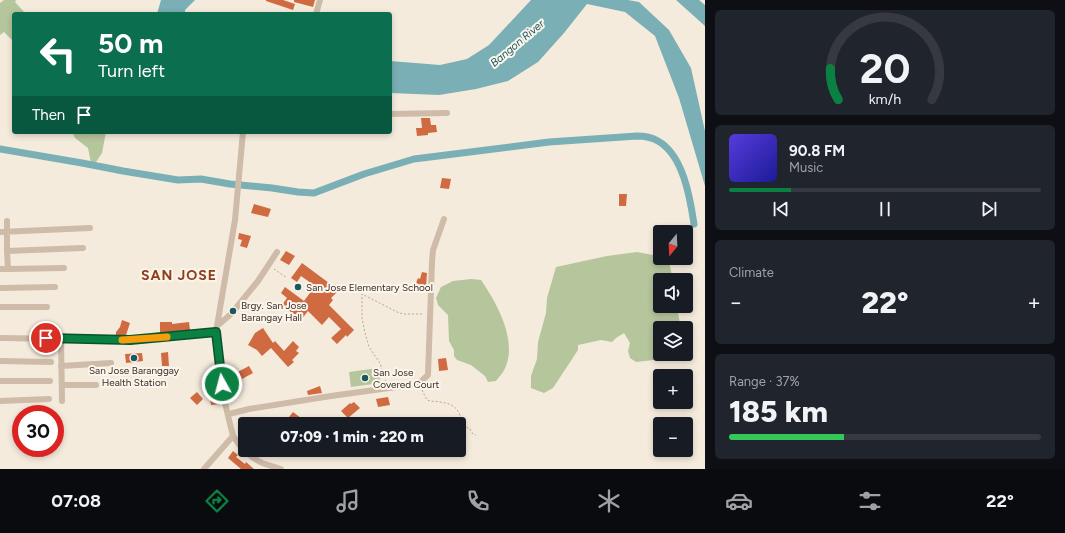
<!DOCTYPE html>
<html lang="en">
<head>
<meta charset="utf-8">
<style>
  body { margin:0; font-family:Figtree,sans-serif; background:#20242c; color:#f1f3f6; height:100vh; display:flex; flex-direction:column; font-size:15px; white-space:nowrap }
  * { box-sizing:border-box; margin:0 }
  p { font-size:13px; color:#9ea1a6 }
  .icon { flex:none; width:22px; height:22px; fill:none; stroke:currentColor; stroke-width:2; stroke-linecap:round; stroke-linejoin:round }
  .map { position:relative; flex:1; overflow:hidden }
  .details { display:flex; flex-direction:column; gap:10px; padding:10px; background:#0d0f14; width:360px }
  .details>* { flex:none }
  .top-card { position:absolute; left:12px; top:12px; width:380px; height:122px; border-radius:4px; box-shadow:0 2px 6px #0003; background:#0b6e4f; color:#fff; overflow:hidden }
  .needle { width:26px; rotate:198deg }
  .buttons { position:absolute; left:653px; top:225px; display:grid; gap:8px }
  .buttons a { display:grid; place-items:center; width:40px; height:40px; border-radius:4px; background:#171b24; box-shadow:0 2px 6px #0003; font-size:20px }
  .speed { position:absolute; left:12px; top:405px; display:flex; gap:8px; font-size:20px; font-weight:700; text-align:center }
  .speed>* { display:grid; place-content:center; width:52px; height:52px; border-radius:50%; background:#171b24; box-shadow:0 2px 6px #0003; line-height:1 }
  .speed .limit { border:6px solid #d22; background:#fff; color:#111 }
  .pin { position:absolute; display:grid; place-items:center; width:34px; height:34px; color:#fff; margin:-17px; border:2px solid #fff; border-radius:50%; box-shadow:0 1px 4px #0007 }
  .me { position:absolute; width:44px; margin:-22px; rotate:353deg; stroke-linejoin:round; filter:drop-shadow(0 0 3px #0008) }
  .turn { display:flex; align-items:center; gap:14px; height:84px; padding:0 20px; font-size:18px }
  .turn .icon { width:52px; height:52px; stroke-width:2.5 }
  .turn b { display:block; font-size:28px; line-height:34px }
  .then { display:flex; align-items:center; height:38px; padding:0 20px; background:#0003; gap:8px; font-size:15px }
  .big { font-size:30px; font-weight:800; line-height:1.1 }
  .details .tile { flex:1; display:flex; flex-direction:column; justify-content:center; gap:6px; min-width:0; padding:0 14px; border-radius:6px; background:#20242c }
  .details .dial { align-items:center; gap:0 }
  .dial svg { height:104px; overflow:visible; fill:none; stroke:#363941; stroke-width:7; stroke-linecap:round; text-anchor:middle }
  .dial text { fill:#f1f3f6; stroke:none }
  .song { display:flex; align-items:center; gap:12px }
  .cover { width:48px; height:48px; border-radius:6px; background:linear-gradient(135deg,hsl(250 70% 55%),hsl(240 70% 35%)) }
  .played { height:4px; border-radius:2px; background:linear-gradient(90deg,#0b8043 20%,#363941 20%) }
  .keys { display:flex; justify-content:space-around; direction:ltr }
  .heat { display:flex; justify-content:space-between; align-items:center; font-size:22px; direction:ltr }
  .charge { height:6px; border-radius:3px; background:linear-gradient(90deg,#34c759 37%,#363941 0) }
  .trip { position:absolute; left:238px; top:417px; width:228px; height:40px; border-radius:4px; background:#171b24; box-shadow:0 2px 6px #0003; font-weight:800; line-height:40px; text-align:center }
  .menu { display:flex; height:64px; justify-content:space-around; align-items:center; background:#090b0e; color:#9ea1a6 }
  .menu .icon { width:28px; height:28px }
  .menu .current { color:#0b8043 }
  .menu b { font-size:18px; color:#f1f3f6 }
  main { display:flex; flex:1; min-height:0 }
  .map>svg:first-child { display:block }
</style>
</head>
<body>
<main>
<div class="map">
<svg width="705" height="469" viewBox="0 0 705 469">
  <rect width="100%" height="100%" fill="#f5ebdd"/>
  <!-- green -->
  <path fill="#b5c59c" d="M4 0H16L15 2 26 14H14V42L4 32 0 35V3Z
    M72 132H106L102 153 92 168 88 148 75 138Z
    M637 252 653 255 669 262 673 280H660V306H677L680 324 678 328H660V354H665L662 359 636 362 630 358 628 351 630 343 624 333 616 338 612 342 601 340 578 345V350L553 388 544 393 531 388V376L537 359 538 342 546 313 547 298 556 267 607 256Z
    M471 279 481 280C497 303 520 344 503 372 501 375 498 378 496 381L488 382 485 376 471 365 457 360 454 356V350L449 341 448 315 438 305 436 298 441 287 453 281Z
    M378 368 381 383 351 387 349 372Z"/>
  <!-- water -->
  <path fill="#7aafb5" d="M161 0H195L185 10V14H157Z
    M531 0H628L639 2 669 30 691 68 705 131V186L679 98 655 36 625 12 587 4 564 33 538 62 508 81 476 89 439 95 390 93V61L440 65 467 59 489 45Z
    M676 0H699L705 5V26Z"/>
  <g fill="none" stroke-linecap="round" stroke-linejoin="round">
    <!-- canal -->
    <path stroke="#7aafb5" stroke-width="7" d="M0 149 82 163 123 171 178 180 201 179 230 184 272 188 298 192 314 193 364 174 414 159 549 142 637 136C644 136 651 137 658 141 683 155 690 197 694 224"/>
  </g>
  <!-- building -->
  <path fill="#d06a40" d="M266 0H283L295 4 293 10 266 1Z
    M294 0H315L313 7 294 2Z
    M421 118H430L431 125H436L437 132 428 133V135L417 136 416 128H422Z
    M442 178 451 179 449 189 440 188Z
    M619 194H627L626 206H619Z
    M254 204 271 209 268 217 251 213Z
    M239 233 251 236 247 248 240 246 242 240 238 239Z
    M286 251 295 256 289 265 280 260Z
    M302 263 333 286 335 284 340 289 331 298 333 300 329 305 354 330 347 337 346 335 337 344 331 338 341 329 329 317 322 325 308 311 301 320 282 305 287 298 281 293 285 287 304 301 315 286 301 276 297 282 291 278Z
    M422 272 427 273 426 287 416 283 418 278 420 279Z
    M122 320 130 323 126 335H116V332L120 327Z
    M160 322H172V324L189 322 190 330 160 333Z
    M263 328 273 343 275 341 284 351 293 341 299 347 296 351 299 353 292 360 294 362 288 367 271 348 262 356 257 350 248 345 255 333Z
    M168 352 169 366H162L161 353Z
    M142 353 143 361 126 363 125 354Z
    M446 358 448 370 439 371 438 359Z
    M249 366 253 373 242 379V384L233 385 232 375Z
    M216 374 220 404 211 405 208 385H210V375Z
    M320 386 322 393 308 395 307 391Z
    M197 392 203 399 197 405 190 398Z
    M388 397 390 405 378 407 376 399Z
    M354 402 360 408 348 418 341 411 350 403 351 404Z
    M293 412 301 418 296 424H286L291 418 289 417Z
    M233 451 238 455 236 457 245 464 246 462 254 469H241L228 458Z"/>
  <g fill="none" stroke-linecap="round" stroke-linejoin="round">
    <!-- path -->
    <path stroke="#baa592" stroke-width="1" stroke-dasharray="2 2" stroke-linecap="butt" d="M274 269 287 278
      M386 382 380 363 369 347 365 333 362 318V294L397 312 403 314H423
      M422 390 427 400C432 402 436 401 440 402 457 404 459 411 463 425L470 429 473 434 476 435"/>
    <!-- street -->
    <path stroke="#cebba8" stroke-width="6" d="M316 14 320 0
      M390 114 447 113
      M0 232 90 228
      M7 251V221
      M0 269H8L7 251 83 248
      M8 269 64 268
      M0 288 55 287
      M0 307H47
      M236 308 258 281 277 252
      M217 326 231 314
      M216 332 223 395 233 436 241 447 252 457 262 463 281 469
      M0 338 130 340 216 332 235 220 243 132
      M61 339 62 401
      M0 361 51 362
      M61 366 111 363
      M0 381H50
      M62 385H96
      M0 401 49 399
      M229 414 249 409 331 396 418 384 428 375 432 262 433 250 444 219
      M204 469 233 436"/>
  </g>
  <g fill="none" stroke-linecap="round" stroke-linejoin="round">
    <defs>
      <path id="route" d="M46 338 130 340 216 332 222 384"/>
    </defs>
    <!-- route casing -->
    <use href="#route" stroke="#07532c" stroke-width="10"/>
    <!-- route -->
    <use href="#route" stroke="#0b8043" stroke-width="7"/>
    <!-- slow -->
    <path stroke="#f59e0b" stroke-width="7" d="M122 340 167 337"/>
  </g>
  <!-- markers -->
  <g fill="#1a5860" stroke="#fbf5eb" stroke-width="1.5">
    <circle cx="298" cy="287" r="4"/>
    <circle cx="233" cy="311" r="4"/>
    <circle cx="134" cy="358" r="4"/>
    <circle cx="365" cy="378" r="4"/>
  </g>
  <g text-anchor="middle" stroke-width="4" stroke-linejoin="round" paint-order="stroke">
    <!-- poi labels -->
    <g font-size="10" fill="#3a2f29" stroke="#fbf5eb" text-anchor="start">
      <text x="306" y="291">San Jose Elementary School</text>
      <text x="241" y="309">Brgy. San Jose<tspan x="241" dy="12">Barangay Hall</tspan></text>
      <text x="134" y="374" text-anchor="middle">San Jose Baranggay<tspan x="134" dy="12">Health Station</tspan></text>
      <text x="373" y="376">San Jose<tspan x="373" dy="12">Covered Court</tspan></text>
    </g>
    <!-- water labels -->
    <g font-size="11" font-style="italic" fill="#1a5860" stroke="#fbf5eb">
      <text transform="translate(517 43) rotate(-40)" y="4">Bangon River</text>
    </g>
    <!-- district labels -->
    <g font-size="14" font-weight="bold" letter-spacing="1" fill="#913d1a" stroke="#fbf5eb">
      <text x="179" y="280">SAN JOSE</text>
    </g>
  </g>
</svg>
<div class="buttons">
<a><svg class="needle" viewBox="-14 -14 28 28"><path d="M0-13l5 13h-10z" fill="#e53935"/><path d="M0 13l5-13h-10z" fill="#9ea1a6"/></svg></a>
<a><svg class="icon" aria-label="sound" viewBox="0 0 24 24"><path d="M4 9h4l5-4v14l-5-4H4zM17 9q2 3 0 6"/></svg></a>
<a><svg class="icon" aria-label="layers" viewBox="0 0 24 24"><path d="M12 4l9 5-9 5-9-5zM3 14l9 5 9-5"/></svg></a>
<a>+</a>
<a>−</a>
</div>
<div class="speed"><div class="limit">30</div></div>
<div class="pin" style="left:46px;top:338px;background:#d93025"><svg class="icon" aria-label="arrive" viewBox="0 0 24 24"><path d="M6 21V4h12l-3 4 3 4H6"/></svg></div>
<svg class="me" style="left:222px;top:384px" viewBox="-20 -20 40 40"><circle r="17" fill="#0b8043" stroke="#fff" stroke-width="3"/><path d="M0-11L8 9 0 5-8 9z" fill="#fff"/></svg>
<div class="trip">07:09 · 1 min · 220 m</div>
<div class="top-card">
<div class="turn"><svg class="icon" aria-label="left" viewBox="0 0 24 24"><path d="M17 20v-9H6M10 6l-5 5 5 5"/></svg><div><b>50 m</b>Turn left</div></div>
<div class="then">Then<svg class="icon" aria-label="arrive" viewBox="0 0 24 24"><path d="M6 21V4h12l-3 4 3 4H6"/></svg></div>
</div>
</div>
<section class="details">
<div class="tile dial"><svg viewBox="0 0 100 80">
<path d="M14 69A42 42 0 1 1 86 69"/>
<path d="M14 69A42 42 0 0 1 8 45" stroke="#0b8043"/>
<text x="50" y="56" font-size="32" font-weight="700">20</text>
<text x="50" y="72" font-size="11">km/h</text>
</svg></div>
<div class="tile">
<div class="song"><i class="cover"></i><div><b>90.8 FM</b><p>Music</p></div></div>
<div class="played"></div>
<div class="keys"><svg class="icon" aria-label="previous" viewBox="0 0 24 24"><path d="M18 5L8 12l10 7zM5 5v14"/></svg><svg class="icon" aria-label="pause" viewBox="0 0 24 24"><path d="M8 5v14M16 5v14"/></svg><svg class="icon" aria-label="next" viewBox="0 0 24 24"><path d="M6 5l10 7-10 7zM19 5v14"/></svg></div>
</div>
<div class="tile"><p>Climate</p>
<div class="heat"><a>−</a><b class="big">22°</b><a>+</a></div>
</div>
<div class="tile"><p>Range · 37%</p><b class="big">185 km</b><div class="charge"></div></div>
</section>
</main>
<nav class="menu">
<b>07:08</b>
<svg class="icon current" aria-label="directions" viewBox="0 0 24 24"><path d="M12 3l9 9-9 9-9-9zM9 14v-3h6M13 9l2 2-2 2"/></svg>
<svg class="icon" aria-label="music" viewBox="0 0 24 24"><path d="M9 18V5l10-2v13"/><circle cx="6" cy="18" r="3"/><circle cx="16" cy="16" r="3"/></svg>
<svg class="icon" aria-label="phone" viewBox="0 0 24 24"><path d="M5 4h4l2 5-3 2q2 4 5 5l2-3 5 2v4C11 20 4 13 5 4z"/></svg>
<svg class="icon" aria-label="climate" viewBox="0 0 24 24"><path d="M12 3v18M4 7l16 10M4 17L20 7"/></svg>
<svg class="icon" aria-label="car" viewBox="0 0 24 24"><path d="M5 17H2v-5l4-1 3-4h7l3 4 3 1v5h-3M9 17h6M6 11h13"/><circle cx="7" cy="17" r="2"/><circle cx="17" cy="17" r="2"/></svg>
<svg class="icon" aria-label="filters" viewBox="0 0 24 24"><path d="M4 7h16M4 17h16"/><circle cx="9" cy="7" r="2"/><circle cx="15" cy="17" r="2"/></svg>
<b>22°</b>
</nav>
</body>
</html>
